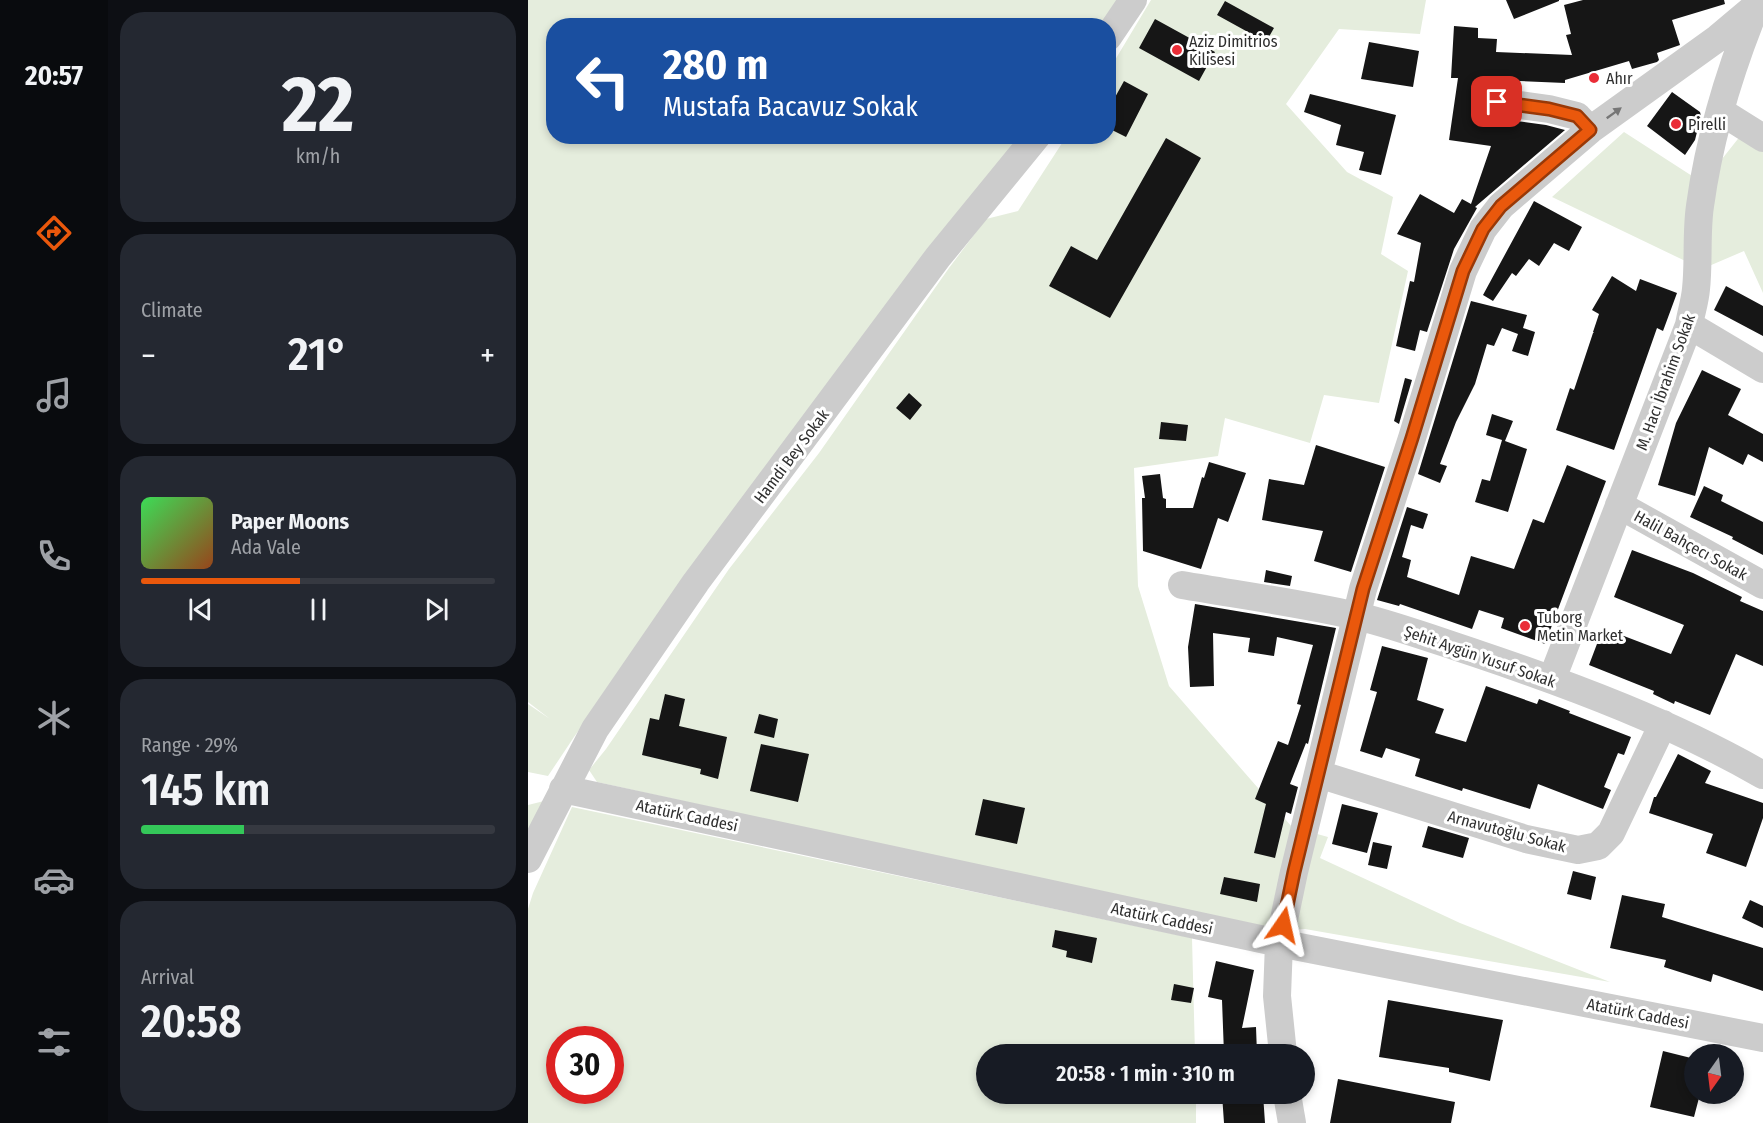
<!DOCTYPE html>
<html lang="en">
<head>
<meta charset="utf-8">
<style>
  body { margin:0; font-family:"Fira Sans Condensed",sans-serif; background:#242831; color:#f1f3f6; height:100vh; display:flex; flex-direction:column; font-size:22px; white-space:nowrap }
  * { box-sizing:border-box; margin:0 }
  p { font-size:20px; color:#9ea1a6 }
  .icon { flex:none; width:33px; height:33px; fill:none; stroke:currentColor; stroke-width:2; stroke-linecap:round; stroke-linejoin:round }
  .map { position:relative; flex:1; overflow:hidden }
  .sheet { display:flex; flex-direction:column; gap:12px; padding:12px; background:#0d0f14; width:420px }
  .sheet>* { flex:none }
  .top-card { position:absolute; left:18px; top:18px; width:570px; height:126px; border-radius:24px; box-shadow:0 3px 9px #0003; background:#1a4fa0; color:#fff; overflow:hidden }
  .needle { width:39px; rotate:194deg }
  .tools { position:absolute; left:1156px; top:1044px; display:grid; gap:12px }
  .tools a { display:grid; place-items:center; width:60px; height:60px; border-radius:50%; background:#171b24; box-shadow:0 3px 9px #0003; font-size:30px }
  .speed { position:absolute; left:18px; top:1026px; display:flex; gap:12px; font-size:30px; font-weight:700; text-align:center }
  .speed>* { display:grid; place-content:center; width:78px; height:78px; border-radius:50%; background:#171b24; box-shadow:0 3px 9px #0003; line-height:1 }
  .speed .limit { border:9px solid #d22; background:#fff; color:#111 }
  .pin { position:absolute; display:grid; place-items:center; width:51px; height:51px; color:#fff; margin:-26px; border-radius:12px; box-shadow:0 3px 9px #0006 }
  .me { position:absolute; width:66px; margin:-33px; rotate:11deg; stroke-linejoin:round; filter:drop-shadow(0 0 4px #0008) }
  .turn { display:flex; align-items:center; gap:21px; height:126px; padding:0 18px; font-size:27px }
  .turn .icon { width:78px; height:78px; stroke-width:2.5 }
  .turn b { display:block; font-size:42px; line-height:51px }
  .big { font-size:45px; font-weight:600; line-height:1.1 }
  .sheet .widget { flex:1; display:flex; flex-direction:column; justify-content:center; gap:9px; min-width:0; padding:0 21px; border-radius:24px; background:#242831 }
  .sheet .dial { align-items:center; gap:0 }
  .dial b { font-size:78px; line-height:1 }
  .song { display:flex; align-items:center; gap:18px }
  .cover { width:72px; height:72px; border-radius:9px; background:linear-gradient(135deg,hsl(130 70% 55%),hsl(20 70% 35%)) }
  .played { height:6px; border-radius:3px; background:linear-gradient(90deg,#ea580c 45%,#363941 45%) }
  .keys { display:flex; justify-content:space-around; direction:ltr }
  .heat { display:flex; justify-content:space-between; align-items:center; font-size:33px; direction:ltr }
  .charge { height:9px; border-radius:4px; background:linear-gradient(90deg,#34c759 29%,#363941 0) }
  .trip { position:absolute; left:448px; top:1044px; width:339px; height:60px; border-radius:30px; background:#171b24; box-shadow:0 3px 9px #0003; font-weight:600; line-height:60px; text-align:center }
  main { display:flex; flex:1; min-height:0 }
  .tabs { display:flex; flex-direction:column; width:108px; justify-content:space-around; align-items:center; background:#090b0e; color:#9ea1a6 }
  .tabs .icon { width:42px; height:42px }
  .tabs .on { color:#ea580c }
  .tabs b { font-size:27px; color:#f1f3f6 }
  .map>svg:first-child { display:block }
</style>
</head>
<body>
<main>
<nav class="tabs">
<b>20:57</b>
<svg class="icon on" aria-label="directions" viewBox="0 0 24 24"><path d="M12 3l9 9-9 9-9-9zM9 14v-3h6M13 9l2 2-2 2"/></svg>
<svg class="icon" aria-label="music" viewBox="0 0 24 24"><path d="M9 18V5l10-2v13"/><circle cx="6" cy="18" r="3"/><circle cx="16" cy="16" r="3"/></svg>
<svg class="icon" aria-label="phone" viewBox="0 0 24 24"><path d="M5 4h4l2 5-3 2q2 4 5 5l2-3 5 2v4C11 20 4 13 5 4z"/></svg>
<svg class="icon" aria-label="climate" viewBox="0 0 24 24"><path d="M12 3v18M4 7l16 10M4 17L20 7"/></svg>
<svg class="icon" aria-label="car" viewBox="0 0 24 24"><path d="M5 17H2v-5l4-1 3-4h7l3 4 3 1v5h-3M9 17h6M6 11h13"/><circle cx="7" cy="17" r="2"/><circle cx="17" cy="17" r="2"/></svg>
<svg class="icon" aria-label="filters" viewBox="0 0 24 24"><path d="M4 7h16M4 17h16"/><circle cx="9" cy="7" r="2"/><circle cx="15" cy="17" r="2"/></svg>
</nav>
<section class="sheet">
<div class="widget dial"><b>22</b><p>km/h</p></div>
<div class="widget"><p>Climate</p>
<div class="heat"><a>−</a><b class="big">21°</b><a>+</a></div>
</div>
<div class="widget">
<div class="song"><i class="cover"></i><div><b>Paper Moons</b><p>Ada Vale</p></div></div>
<div class="played"></div>
<div class="keys"><svg class="icon" aria-label="previous" viewBox="0 0 24 24"><path d="M18 5L8 12l10 7zM5 5v14"/></svg><svg class="icon" aria-label="pause" viewBox="0 0 24 24"><path d="M8 5v14M16 5v14"/></svg><svg class="icon" aria-label="next" viewBox="0 0 24 24"><path d="M6 5l10 7-10 7zM19 5v14"/></svg></div>
</div>
<div class="widget"><p>Range · 29%</p><b class="big">145 km</b><div class="charge"></div></div>
<div class="widget"><p>Arrival</p><b class="big">20:58</b></div>
</section>
<div class="map">
<svg width="1235" height="1123" viewBox="0 0 1235 1123">
  <rect width="100%" height="100%" fill="#fff"/>
  <!-- green -->
  <path fill="#e5eddd" fill-rule="evenodd" d="M0 0H590L573 26H26V136L496 137 207 513 46 737 20 776 0 772V704L22 719 0 702Z
    M623 0H898L892 34 811 29 758 104 819 172 865 197 853 254 880 271 851 403 796 395 782 443 697 418 690 456 606 468 610 586 641 686 764 827 800 837 792 858 932 923 1082 982 777 929 743 931 69 782 61 770 78 749 201 569 291 453 421 268 458 219 490 211 538 137 580 136 581 70Z
    M1096 132 1175 183 1213 135 1235 151V293L1216 251 1174 269 1024 197Z
    M16 801 0 838V805Z
    M44 807 664 938 667 1054H459V1094H668V1123H0V909L5 893ZM32 1040H82V1090H32Z"/>
  <!-- building -->
  <path fill="#161616" d="M978 0H1031V1L986 19Z
    M1055 0H1196L1197 4 1144 20 1152 45 1129 53 1131 60 1129 62 1104 69 1101 61 1037 80V83L947 79 945 107 955 110 959 115 967 118 1018 125 1037 130 947 207 949 208 926 249 899 332 892 330 887 351 868 346 882 281 886 282 893 243 869 234 892 194 926 213 934 199 943 204 963 146 921 140 930 78H923L926 26 950 28V38L969 39 968 52 1044 55 1038 35 1043 34 1036 5Z
    M697 1 746 28 738 42 689 15Z
    M627 19 687 52 671 81 611 48Z
    M841 42 891 51 885 87 833 79Z
    M596 81 620 94 598 137 580 128V110Z
    M1144 92 1172 112 1173 116 1167 140 1157 155 1119 126Z
    M782 94 868 115 853 175 831 170 836 152 808 145 813 125 776 112Z
    M638 138 673 158 582 318 521 286 543 246 569 260Z
    M1006 201 1054 227 1041 251 1026 243 1011 266 1001 259 988 276 984 273 965 301 955 295Z
    M1084 276 1108 291 1112 279 1149 293 1135 331 1129 328 1086 450 1028 430 1042 388 1046 390 1065 333H1066L1065 332 1071 314 1064 310Z
    M1198 286 1235 306V336L1186 310Z
    M943 301 999 315 995 328 1007 332 1000 356 984 351 990 334 974 328 966 346 959 344 947 384 928 422 912 464 919 466 912 483 890 474Z
    M1174 370 1213 389 1200 415 1235 434V462L1220 454 1215 465 1181 447 1167 496 1130 485 1148 423Z
    M877 378 884 380 871 424 866 421Z
    M381 393 394 405 382 420 368 408Z
    M964 414 985 421 977 441 999 449 980 512 947 502 954 479 962 481 974 440 958 435Z
    M633 422 660 425 658 441 631 439Z
    M788 445 857 467 823 572 786 561 795 531 734 520 741 479 776 485Z
    M681 462 718 473 700 522 690 518 673 569 615 551 614 498H617L614 476 632 474 635 498 638 499V508H665L674 477 676 478Z
    M1039 465 1078 481 1017 644 973 628 976 618 951 610 944 629 872 604 871 606 849 600 879 507 900 514 895 529 883 525 874 557 883 560 879 577 931 595 943 556 986 569 1005 519 1016 523Z
    M1176 486 1195 495 1193 501 1235 522V555L1204 539 1205 537 1162 517Z
    M1104 550 1165 573 1214 597 1212 601 1235 611V666L1208 654 1182 715 1147 701 1146 704 1125 694 1126 691 1061 665 1075 628 1143 654 1156 625 1086 597Z
    M738 570 764 576 762 586 736 582Z
    M667 604 808 628 780 744 778 743 762 784 770 787 764 810 763 814 758 812 747 858 726 853 738 804 727 799 750 741 760 745 773 705 769 704 785 645 749 637 746 656 720 652 722 638 685 633 686 686 662 687 660 647Z
    M854 646 900 658 889 700 916 709 907 733 938 742 958 686 1009 704 1011 699 1042 711 1041 713 1103 737 1096 755 1090 753 1076 787 1083 790 1075 809 1010 784 1002 809 935 788 934 791 887 776 892 759 858 748 854 758 832 751 849 692 842 690Z
    M137 694 157 699 151 726 199 737 190 779 172 774 173 769 114 755 122 718 131 720Z
    M231 714 250 719 246 738 226 733Z
    M233 744 281 754 270 802 222 791Z
    M1150 754 1183 771 1177 783 1235 803V818L1218 867 1178 853 1185 834 1121 813 1126 797H1128Z
    M455 799 497 808 489 844 447 835Z
    M814 804 850 813 839 853 804 844Z
    M900 826 941 838 935 858 894 847Z
    M845 842 864 846 859 869 840 865Z
    M1045 871 1068 877 1063 900 1039 894Z
    M696 877 732 884 729 902 692 894Z
    M1094 895 1137 904 1134 917 1235 948V991L1185 974 1183 982 1136 967 1138 960 1082 948Z
    M1222 900 1235 906V928L1214 918Z
    M527 930 569 938 564 963 538 957 539 951 524 947Z
    M688 961 726 970 714 1028 728 1027 729 1054H696L694 1000 680 997Z
    M646 984 666 988 663 1003 643 1000Z
    M860 1000 975 1020 962 1081 921 1072V1068L851 1057Z
    M1135 1051 1167 1059V1094H1172L1166 1117 1122 1107Z
    M810 1079 927 1102 923 1123H802Z
    M694 1094H716V1096L735 1094 737 1123H696Z"/>
  <g fill="none" stroke-linecap="round" stroke-linejoin="round">
    <!-- minor -->
    <path stroke="#ccc" stroke-width="28" d="M580 37 605 0
      M969 102 1021 109 1049 116 1062 130
      M1192 111 1235 138
      M1161 325 1235 369
      M1091 505 1235 585
      M654 585C712 595 771 603 829 616 870 626 910 641 950 654 1048 687 1146 724 1235 775
      M1024 679 1161 325C1163 313 1167 301 1168 289 1171 262 1168 233 1172 206 1181 140 1201 73 1226 11
      M790 774 998 839 1050 850 1070 846 1083 833 1135 724
      M35 789 751 943 1235 1038
      M0 859 67 729 168 582 410 257 509 136
      M755 1054 749 996 751 943 766 872 835 589 884 438 935 271 955 229 973 206 1062 130 1190 38 1228 6 1233 0
      M759 1094 764 1123"/>
  </g>
  <!-- one-way arrows -->
  <defs><path id="oneway-solid" d="M-6-.8H1V-3.2L6.5 0L1 3.2V.8H-6Z" transform="scale(1.5)"/></defs>
  <use fill="#767676" href="#oneway-solid" transform="translate(1086 113) rotate(-36)"/>
  <g fill="none" stroke-linecap="round" stroke-linejoin="round">
    <defs>
      <path id="route" d="M755 925 766 872 835 589 884 438 935 271 955 229 973 206 1062 130 1049 116 1021 109 969 102"/>
    </defs>
    <!-- route casing -->
    <use href="#route" stroke="#983908" stroke-width="15"/>
    <!-- route -->
    <use href="#route" stroke="#ea580c" stroke-width="10"/>
  </g>
  <!-- markers -->
  <g fill="#ea2d37" stroke="#fff" stroke-width="2">
    <circle cx="649" cy="50" r="6"/>
    <circle cx="1066" cy="78" r="6"/>
    <circle cx="1148" cy="124" r="6"/>
    <circle cx="997" cy="626" r="6"/>
  </g>
  <g text-anchor="middle" stroke-width="6" stroke-linejoin="round" paint-order="stroke">
    <!-- poi labels -->
    <g font-size="16" fill="#2f2f2f" stroke="#fff" text-anchor="start">
      <text x="661" y="47">Aziz Dimitrios<tspan x="661" dy="18">Kilisesi</tspan></text>
      <text x="1078" y="84">Ahır</text>
      <text x="1160" y="130">Pirelli</text>
      <text x="1009" y="623">Tuborg<tspan x="1009" dy="18">Metin Market</tspan></text>
    </g>
    <!-- street labels -->
    <g font-size="16" fill="#2f2f2f" stroke="#fff">
      <text transform="translate(1137 382) rotate(-70)" y="6">M. Hacı İbrahim Sokak</text>
      <text transform="translate(263 456) rotate(-53)" y="6">Hamdi Bey Sokak</text>
      <text transform="translate(1163 545) rotate(29)" y="6">Halil Bahçecı Sokak</text>
      <text transform="translate(952 656) rotate(19)" y="6">Şehit Aygün Yusuf Sokak</text>
      <text transform="translate(159 815) rotate(12)" y="6">Atatürk Caddesi</text>
      <text transform="translate(979 831) rotate(15)" y="6">Arnavutoğlu Sokak</text>
      <text transform="translate(634 918) rotate(12)" y="6">Atatürk Caddesi</text>
      <text transform="translate(1110 1013) rotate(11)" y="6">Atatürk Caddesi</text>
    </g>
  </g>
</svg>
<div class="tools">
<a><svg class="needle" viewBox="-14 -14 28 28"><path d="M0-13l5 13h-10z" fill="#e53935"/><path d="M0 13l5-13h-10z" fill="#9ea1a6"/></svg></a>
</div>
<div class="speed"><div class="limit">30</div></div>
<div class="pin" style="left:969px;top:102px;background:#d93025"><svg class="icon" aria-label="arrive" viewBox="0 0 24 24"><path d="M6 21V4h12l-3 4 3 4H6"/></svg></div>
<svg class="me" style="left:755px;top:925px" viewBox="-20 -20 40 40"><path d="M0-17L14 15 0 8-14 15z" fill="#ea580c" stroke="#fff" stroke-width="4"/></svg>
<div class="trip">20:58 · 1 min · 310 m</div>
<div class="top-card">
<div class="turn"><svg class="icon" aria-label="left" viewBox="0 0 24 24"><path d="M17 20v-9H6M10 6l-5 5 5 5"/></svg><div><b>280 m</b>Mustafa Bacavuz Sokak</div></div>
</div>
</div>
</main>
</body>
</html>
